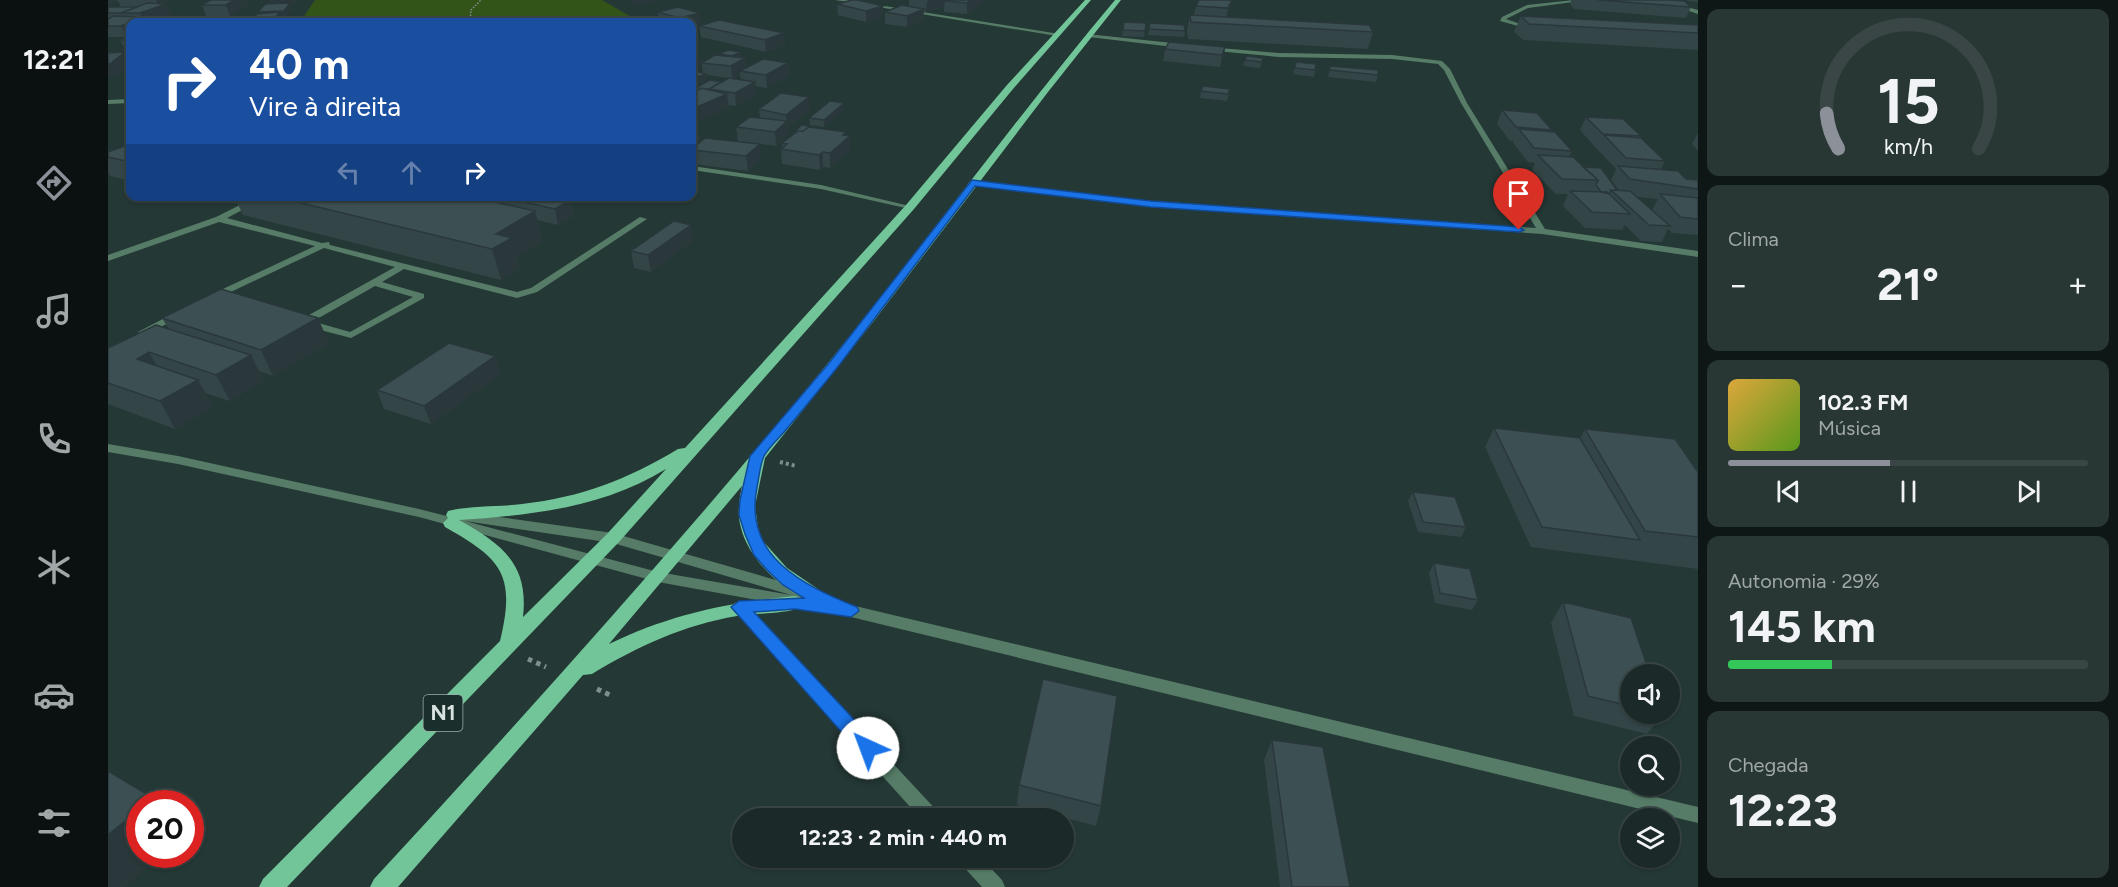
<!DOCTYPE html>
<html lang="pt">
<head>
<meta charset="utf-8">
<style>
  body { margin:0; font-family:Figtree,sans-serif; background:#283634; color:#f1f3f6; height:100vh; display:flex; flex-direction:column; font-size:22px; white-space:nowrap }
  * { box-sizing:border-box; margin:0 }
  p { font-size:20px; color:#a0a7a8 }
  .icon { flex:none; width:33px; height:33px; fill:none; stroke:currentColor; stroke-width:2; stroke-linecap:round; stroke-linejoin:round }
  .map { position:relative; flex:1; overflow:hidden }
  .sheet { display:flex; flex-direction:column; gap:9px; padding:9px; background:#0f1716; width:420px }
  .sheet>* { flex:none }
  .guide { position:absolute; left:18px; top:18px; width:570px; height:183px; border-radius:12px; box-shadow:0 2px 4px #0004,0 0 0 2px #394645; background:#1a4fa0; color:#fff; overflow:hidden }
  .buttons { position:absolute; left:1512px; top:664px; display:grid; gap:12px }
  .buttons a { display:grid; place-items:center; width:60px; height:60px; border-radius:50%; background:#1b2a28; box-shadow:0 2px 4px #0004,0 0 0 2px #394645; font-size:30px }
  .speed { position:absolute; left:18px; top:790px; display:flex; gap:12px; font-size:30px; font-weight:700; text-align:center }
  .speed>* { display:grid; place-content:center; width:78px; height:78px; border-radius:50%; background:#1b2a28; box-shadow:0 2px 4px #0004,0 0 0 2px #394645; line-height:1 }
  .speed .limit { border:9px solid #d22; background:#fff; color:#111 }
  .pin { position:absolute; display:grid; place-items:center; width:51px; height:51px; color:#fff; margin:-62px -26px; border-radius:50% 50% 50% 0; rotate:-45deg; box-shadow:0 0 6px #0007 }
  .pin .icon { rotate:45deg }
  .me { position:absolute; width:66px; margin:-33px; rotate:317deg; stroke-linejoin:round; filter:drop-shadow(0 0 4px #0008) }
  .turn { display:flex; align-items:center; gap:21px; height:126px; padding:0 24px; font-size:27px }
  .turn .icon { width:78px; height:78px; stroke-width:2.5 }
  .turn b { display:block; font-size:42px; line-height:51px }
  .lanes { display:flex; align-items:center; height:57px; padding:0 24px; background:#0003; justify-content:center; gap:30px; direction:ltr }
  .lanes .off { opacity:.35 }
  .big { font-size:45px; font-weight:700; line-height:1.1 }
  .sheet .tile { flex:1; display:flex; flex-direction:column; justify-content:center; gap:9px; min-width:0; padding:0 21px; border-radius:12px; background:#283634 }
  .sheet .dial { align-items:center; gap:0 }
  .dial svg { height:156px; overflow:visible; fill:none; stroke:#394645; stroke-width:7; stroke-linecap:round; text-anchor:middle }
  .dial text { fill:#f1f3f6; stroke:none }
  .song { display:flex; align-items:center; gap:18px }
  .cover { width:72px; height:72px; border-radius:9px; background:linear-gradient(135deg,hsl(40 70% 55%),hsl(90 70% 35%)) }
  .played { height:6px; border-radius:3px; background:linear-gradient(90deg,#8c9099 45%,#394645 45%) }
  .keys { display:flex; justify-content:space-around; direction:ltr }
  .heat { display:flex; justify-content:space-between; align-items:center; font-size:33px; direction:ltr }
  .charge { height:9px; border-radius:4px; background:linear-gradient(90deg,#34c759 29%,#394645 0) }
  .trip { position:absolute; left:624px; top:808px; width:342px; height:60px; border-radius:30px; background:#1b2a28; box-shadow:0 2px 4px #0004,0 0 0 2px #394645; font-weight:700; line-height:60px; text-align:center }
  main { display:flex; flex:1; min-height:0 }
  .menu { display:flex; flex-direction:column; width:108px; justify-content:space-around; align-items:center; background:#0b1110; color:#a0a7a8 }
  .menu .icon { width:42px; height:42px }
  .menu .current { color:#8c9099 }
  .menu b { font-size:27px; color:#f1f3f6 }
  .map>svg:first-child { display:block }
</style>
</head>
<body>
<main>
<nav class="menu">
<b>12:21</b>
<svg class="icon current" aria-label="directions" viewBox="0 0 24 24"><path d="M12 3l9 9-9 9-9-9zM9 14v-3h6M13 9l2 2-2 2"/></svg>
<svg class="icon" aria-label="music" viewBox="0 0 24 24"><path d="M9 18V5l10-2v13"/><circle cx="6" cy="18" r="3"/><circle cx="16" cy="16" r="3"/></svg>
<svg class="icon" aria-label="phone" viewBox="0 0 24 24"><path d="M5 4h4l2 5-3 2q2 4 5 5l2-3 5 2v4C11 20 4 13 5 4z"/></svg>
<svg class="icon" aria-label="climate" viewBox="0 0 24 24"><path d="M12 3v18M4 7l16 10M4 17L20 7"/></svg>
<svg class="icon" aria-label="car" viewBox="0 0 24 24"><path d="M5 17H2v-5l4-1 3-4h7l3 4 3 1v5h-3M9 17h6M6 11h13"/><circle cx="7" cy="17" r="2"/><circle cx="17" cy="17" r="2"/></svg>
<svg class="icon" aria-label="filters" viewBox="0 0 24 24"><path d="M4 7h16M4 17h16"/><circle cx="9" cy="7" r="2"/><circle cx="15" cy="17" r="2"/></svg>
</nav>
<div class="map">
<svg width="1590" height="887" viewBox="0 0 1590 887">
  <rect width="100%" height="100%" fill="#243835"/>
  <!-- green -->
  <path fill="#325419" d="M207 0H494L532 22H192Z"/>
  <g fill="none" stroke-linecap="round" stroke-linejoin="round">
    <!-- path-far2 -->
    <path stroke="#7f8f8c" stroke-width="1.5" stroke-dasharray="1.5 1.5" stroke-linecap="butt" d="M362 22 363 10 373 0"/>
    <!-- path-far1 -->
    <path stroke="#7f8f8c" stroke-width="4" stroke-dasharray="3 3" stroke-linecap="butt" d="M672 462 688 466"/>
    <!-- path -->
    <path stroke="#7f8f8c" stroke-width="5" stroke-dasharray="4.5 4.5" stroke-linecap="butt" d="M420 659 438 667
      M489 689 502 695"/>
    <!-- service -->
    <path fill="#567c67" fill-rule="evenodd" d="M1466 0H1481L1420 8 1398 19 1424 28V30L1392 21 1394 17 1419 5Z
      M1568 4 1590 10V14L1566 6Z
      M150 196H161L119 218 214 243 221 242 222 245 409 292 423 288 532 217 539 219 429 292 409 298 296 269 274 282 316 294V298L243 338 197 326 196 324 201 315 287 267 216 248 108 299H102V295L207 246 111 222 0 261V255L108 217ZM267 286 305 297 242 332 207 322 209 319Z
      M70 311 75 314 74 316 39 334 35 335 30 332Z
      M631 602 636 603 831 813 834 819H813L626 611 624 607 626 603Z
      M851 858H873L894 880 897 887H874L853 864Z"/>
    <!-- minor -->
    <path fill="#567c67" fill-rule="evenodd" d="M727 0H739L952 34 949 36Z
      M979 34 1074 44 1077 46 1074 48 981 37Z
      M1100 47 1171 53 1284 55 1334 61 1342 69 1359 103 1437 229 1590 251V257L1434 234 1043 206 864 185 860 183 864 181 1043 202 1428 228 1353 103 1336 70 1330 64 1284 59 1171 57 1098 50Z
      M22 99V103L0 104V100Z
      M584 166 713 185 806 207 802 209 713 189 584 170Z
      M0 444 70 456 311 509 350 519 348 516 350 513 355 512 505 533 699 589 701 593 697 597 743 605 1590 807V823L743 617 550 582 311 517 70 464 0 452ZM357 521 505 543 683 595 550 572Z"/>
    <!-- primary -->
    <path fill="#71c599" fill-rule="evenodd" d="M977 0H983L905 89 806 209 511 542 179 887H151L155 879 392 641C408 575 394 559 337 527L335 523 340 518 338 515 340 511C363 505 390 507 414 504 474 497 518 480 570 449L577 448 798 205 899 85ZM558 469 499 534 415 617C421 564 394 544 351 520 423 515 495 508 558 469Z
      M1007 0H1013L940 92 765 322 657 458 647 506 650 527 654 540 679 568 713 591 716 596 713 601 707 603C676 593 641 560 633 528 629 514 631 500 634 486L501 644C560 615 621 602 687 596L693 598 696 603 693 608C673 614 650 613 629 616 576 625 530 646 484 674L475 675 290 887H262L266 879C421 711 575 540 720 363 817 243 908 118 1007 0Z"/>
  </g>
  <!-- wall -->
  <path fill="#344548" fill-rule="evenodd" d="M0 0H62L56 4H58L63 15 84 20 110 22H22V56H19L22 65 9 76 0 77V53L16 52 14 50 20 47 15 46 12 40 19 37H0V7H13L10 1H8L9 3Z
    M801 0H879L859 14 836 12V7L818 12 816 11 815 20 799 27 777 24V12L801 7Z
    M1463 0H1561L1583 7 1578 18 1466 9 1462 4Z
    M1578 0H1590V2L1580 1Z
    M141 4 122 16H98L94 5Z
    M729 4 775 6V17L758 22 730 15Z
    M1088 6 1122 9 1119 17 1265 32 1260 49 1080 39 1079 31 1082 15H1086Z
    M550 12 593 24 584 22H551Z
    M1413 16 1590 25V50L1415 40 1406 32Z
    M1016 22 1038 23 1036 37 1014 36Z
    M1042 23 1077 31 1076 37 1040 35Z
    M591 26 676 33 677 45 658 52 593 37Z
    M1117 47 1115 59 1112 67 1055 61 1057 49Z
    M584 55 593 60 594 62 637 58 638 68 680 63 681 76 659 88 647 86 648 95 628 106 621 105V108L590 121 584 119V90L613 82 621 78 598 75 599 81 585 85H584V71L595 73 594 66 584 69ZM632 74 633 80 625 79Z
    M1138 56 1155 58 1152 68 1135 66Z
    M1188 62 1208 64 1206 77 1185 74Z
    M1222 66 1270 75 1268 82 1220 77Z
    M1122 89 1119 101 1092 98 1093 91Z
    M651 109 702 110 680 128V135L668 146 630 141 628 127 652 118Z
    M736 110 716 127 702 125 701 118Z
    M1394 110 1444 130 1443 132 1464 151 1461 157 1509 190H1511L1503 180 1508 169 1489 149 1490 148H1488L1472 130 1478 117 1533 136 1532 138 1557 161 1553 169 1578 179 1590 180V235L1564 233 1560 229 1554 242 1533 241 1517 225 1514 230 1477 228 1455 206 1460 194H1448L1424 170 1427 163 1420 162 1405 143 1406 141H1402L1389 124ZM1529 197 1550 199 1544 210Z
    M1590 133V151L1584 144Z
    M683 135H738L742 150 722 168 715 167 712 170 674 164 673 149 674 148V143L683 136Z
    M584 136 593 137V141L653 159 640 171 584 164Z
    M22 144V181L2 176 0 172V152Z
    M126 196H359L388 203 386 196H445L462 200 466 216 450 225 429 220 435 241 409 257 412 268 393 280 135 215Z
    M585 241 543 272 526 268 523 251Z
    M54 318 221 343 165 376 151 371 156 381 122 401 97 393 105 407 67 429 0 404V348L60 328Z
    M393 374 323 424 276 409 269 390Z
    M1386 428 1472 438 1477 429 1590 472V569L1423 547 1377 447Z
    M1305 492 1358 527 1353 537 1310 532 1300 501Z
    M1326 563 1370 600 1364 610 1327 603 1321 573Z
    M1455 602 1522 675V714H1555L1539 734 1466 716 1443 623Z
    M1164 740 1242 887H1172L1156 760Z
    M911 785 993 806 988 826 909 805Z"/>
  <!-- shaded-wall -->
  <path fill="#2a383b" d="M0 0H8L9 3 0 6Z
    M48 0H62L51 6Z
    M126 0H139L141 4 122 16 118 5Z
    M183 0H191L186 5 183 6 184 8 178 16H174V18L170 22H142L152 18 150 12 162 8 160 2Z
    M524 0H547V2L525 5Z
    M823 0H841L837 1 836 7 818 12 819 1Z
    M864 0H879L859 14V3Z
    M1124 0 1122 9 1118 19 1120 8Z
    M58 4 63 15 37 20 38 22H22V32H18L20 37H19L13 26 34 17 32 13Z
    M775 6V17L758 22V11Z
    M816 9 815 20 799 27V16Z
    M592 13 593 24 584 27V22H572L571 18Z
    M82 16 85 21 82 22H70L69 21Z
    M676 33 677 45 658 52 657 40Z
    M590 36 592 48 584 49V37Z
    M1117 47 1115 59 1112 67 1114 55Z
    M17 52 22 63V65L9 76 0 77V64Z
    M633 52V58L624 56Z
    M637 58 638 70 632 71V74L624 79 623 66Z
    M593 60 594 66 584 69V62Z
    M680 63 681 76 659 88 658 75Z
    M598 74 599 81 585 85 584 79Z
    M647 82 648 95 628 106 627 93Z
    M619 94 621 108 590 121 589 107Z
    M701 97 702 110 680 128V135L668 146 667 132 679 121 678 115Z
    M736 103V110L716 127V120Z
    M738 132V139L742 136V150L722 168V153L735 135Z
    M593 137 594 151 584 150V144Z
    M652 144 653 159 640 171 638 156Z
    M715 152V167L712 170 711 155Z
    M462 200 466 216 450 225 447 209Z
    M427 211 435 241 409 257 412 268 393 280 384 249 388 234Z
    M583 225 585 241 543 272 540 255Z
    M210 318 221 343 165 376 153 350Z
    M41 352 56 379 29 359Z
    M143 355 156 381 122 401 108 375Z
    M387 356 393 374 323 424 316 406Z
    M90 380 105 407 67 429 52 401Z
    M45 798 49 804H38Z
    M32 809V855H53L17 887H0V835Z"/>
  <!-- building -->
  <path fill="#3c5054" stroke="#2a383b" stroke-width="1.5" d="M103 0H126L118 5H94Z
    M163 0H183L160 2Z
    M744 0H750L775 6 758 11 729 4Z
    M838 0H864L859 3 837 1Z
    M1091 0H1124L1120 8 1088 6Z
    M1490 0H1561L1576 1 1583 7Z
    M39 3 58 4 32 13H13Z
    M182 3 176 11 150 12 157 4Z
    M794 5 816 9 799 16 777 12Z
    M0 7H29L13 13H0Z
    M570 7 592 13 571 18 550 12Z
    M172 12 165 20 142 22 149 14Z
    M50 15 82 16 69 21 36 20Z
    M1082 15 1261 25 1265 32 1083 22Z
    M5 16 35 17 13 26H0V19Z
    M1413 16 1590 25V33L1421 24Z
    M108 19 103 22H77L80 20Z
    M611 20 676 33 657 40 591 26Z
    M1016 22 1038 23 1037 31 1015 30Z
    M1042 23 1076 25 1077 31 1041 29Z
    M584 32 590 36 584 37Z
    M22 36V41L12 40Z
    M1061 42 1117 47 1114 55 1057 49Z
    M22 45V49L14 50Z
    M620 50 633 52 624 56 611 54Z
    M17 52 2 64H0V53Z
    M584 55 593 60 584 62Z
    M607 55 637 58 623 66 593 63Z
    M1138 56 1155 58 1154 62 1137 60Z
    M655 59 680 63 658 75 632 71Z
    M1188 62 1208 64 1207 70 1187 68Z
    M1222 66 1270 70V75L1222 70Z
    M584 70 598 74 584 79Z
    M621 78 647 82 627 93 601 89Z
    M602 80 613 82 601 89V90L594 88 585 92H584V90Z
    M1095 86 1122 89 1120 94 1093 91Z
    M594 88 619 94 589 107 584 106V93Z
    M673 93 701 97 678 115 651 109Z
    M722 101 736 103 716 120 701 118Z
    M1394 110 1429 113 1444 130 1408 127Z
    M642 117 679 121 667 132 628 127Z
    M1478 117 1515 119 1533 136 1495 134Z
    M694 125 706 127H701L695 131H690L684 135H683Z
    M701 127 738 132 735 135 742 136 722 153 715 152 711 155 673 149 679 144 674 143 690 131H695Z
    M1411 129 1447 132 1464 151 1426 148Z
    M1496 135 1533 138 1557 161 1518 158Z
    M584 136 593 137 584 144Z
    M597 138 652 144 638 156 584 150V149Z
    M22 144V162L0 157V152Z
    M1430 155 1465 157 1490 180 1454 179Z
    M1510 166 1570 171 1578 179 1590 180V189L1522 179Z
    M1475 167 1493 168 1509 190H1503L1501 194 1493 192 1488 185 1490 180Z
    M1503 190 1522 191 1562 226 1541 225Z
    M1462 191 1499 192 1522 214 1484 212Z
    M1552 194 1590 198V219L1572 217Z
    M164 196H359L427 211 388 234 404 238 384 249Z
    M389 196H445L462 200 447 209Z
    M566 221 583 225 540 255 523 251Z
    M113 289 210 318 153 350 54 318Z
    M48 325 143 355 108 375 41 352 29 359 90 380 52 401 0 383V348Z
    M341 343 387 356 316 406 269 390Z
    M1386 428 1472 438 1532 540 1434 527Z
    M1477 429 1567 439 1590 472V537L1537 531Z
    M1305 492 1347 497 1358 527 1315 522Z
    M1326 563 1362 569 1370 600 1332 593Z
    M1455 602 1523 618 1542 675H1522V706L1480 696Z
    M935 679 1009 696 993 806 911 785Z
    M1164 740 1215 747 1242 887H1184Z
    M0 771 45 798 38 804H32V809L0 835Z"/>
  <!-- route -->
  <path fill="#1a73e8" stroke="#114b97" stroke-width="1.5" d="M864 180 1043 201 1411 227 1416 230 1411 232 1043 207 867 186C822 245 777 305 732 364 714 387 695 409 677 431 670 439 661 447 656 456 652 464 651 478 649 487 635 557 695 585 749 607L751 611 743 617 687 609 646 612 767 742 770 748 767 754 760 757 753 754 623 607 631 601 696 598 675 585 659 570 646 555 637 534 631 515 632 500 642 456 721 363Z"/>
  <g text-anchor="middle" stroke-width="6" stroke-linejoin="round" paint-order="stroke">
    <!-- shield labels -->
    <rect fill="#1a2e2b" stroke="#9eacaa" stroke-width="1.5" x="315.5" y="695" width="39" height="36" rx="4.5"/>
    <g font-size="21" font-weight="bold" fill="#d7e2e0">
      <text x="335" y="720">N1</text>
    </g>
  </g>
</svg>
<div class="buttons">
<a><svg class="icon" aria-label="sound" viewBox="0 0 24 24"><path d="M4 9h4l5-4v14l-5-4H4zM17 9q2 3 0 6"/></svg></a>
<a><svg class="icon" aria-label="search" viewBox="0 0 24 24"><circle cx="10" cy="10" r="6"/><path d="M15 15l6 6"/></svg></a>
<a><svg class="icon" aria-label="layers" viewBox="0 0 24 24"><path d="M12 4l9 5-9 5-9-5zM3 14l9 5 9-5"/></svg></a>
</div>
<div class="speed"><div class="limit">20</div></div>
<div class="pin" style="left:1411px;top:230px;background:#d93025"><svg class="icon" aria-label="arrive" viewBox="0 0 24 24"><path d="M6 21V4h12l-3 4 3 4H6"/></svg></div>
<svg class="me" style="left:760px;top:748px" viewBox="-20 -20 40 40"><circle r="19" fill="#fff"/><path d="M0-13L10 11 0 6-10 11z" fill="#1a73e8"/></svg>
<div class="trip">12:23 · 2 min · 440 m</div>
<div class="guide">
<div class="turn"><svg class="icon" aria-label="right" viewBox="0 0 24 24"><path d="M7 20v-9h11M14 6l5 5-5 5"/></svg><div><b>40 m</b>Vire à direita</div></div>
<div class="lanes"><svg class="icon off" aria-label="left" viewBox="0 0 24 24"><path d="M17 20v-9H6M10 6l-5 5 5 5"/></svg><svg class="icon off" aria-label="ahead" viewBox="0 0 24 24"><path d="M12 20V5M6 11l6-6 6 6"/></svg><svg class="icon" aria-label="right" viewBox="0 0 24 24"><path d="M7 20v-9h11M14 6l5 5-5 5"/></svg></div>
</div>
</div>
<section class="sheet">
<div class="tile dial"><svg viewBox="0 0 100 80">
<path d="M14 69A42 42 0 1 1 86 69"/>
<path d="M14 69A42 42 0 0 1 8 51" stroke="#8c9099"/>
<text x="50" y="56" font-size="32" font-weight="700">15</text>
<text x="50" y="72" font-size="11">km/h</text>
</svg></div>
<div class="tile"><p>Clima</p>
<div class="heat"><a>−</a><b class="big">21°</b><a>+</a></div>
</div>
<div class="tile">
<div class="song"><i class="cover"></i><div><b>102.3 FM</b><p>Música</p></div></div>
<div class="played"></div>
<div class="keys"><svg class="icon" aria-label="previous" viewBox="0 0 24 24"><path d="M18 5L8 12l10 7zM5 5v14"/></svg><svg class="icon" aria-label="pause" viewBox="0 0 24 24"><path d="M8 5v14M16 5v14"/></svg><svg class="icon" aria-label="next" viewBox="0 0 24 24"><path d="M6 5l10 7-10 7zM19 5v14"/></svg></div>
</div>
<div class="tile"><p>Autonomia · 29%</p><b class="big">145 km</b><div class="charge"></div></div>
<div class="tile"><p>Chegada</p><b class="big">12:23</b></div>
</section>
</main>
</body>
</html>
